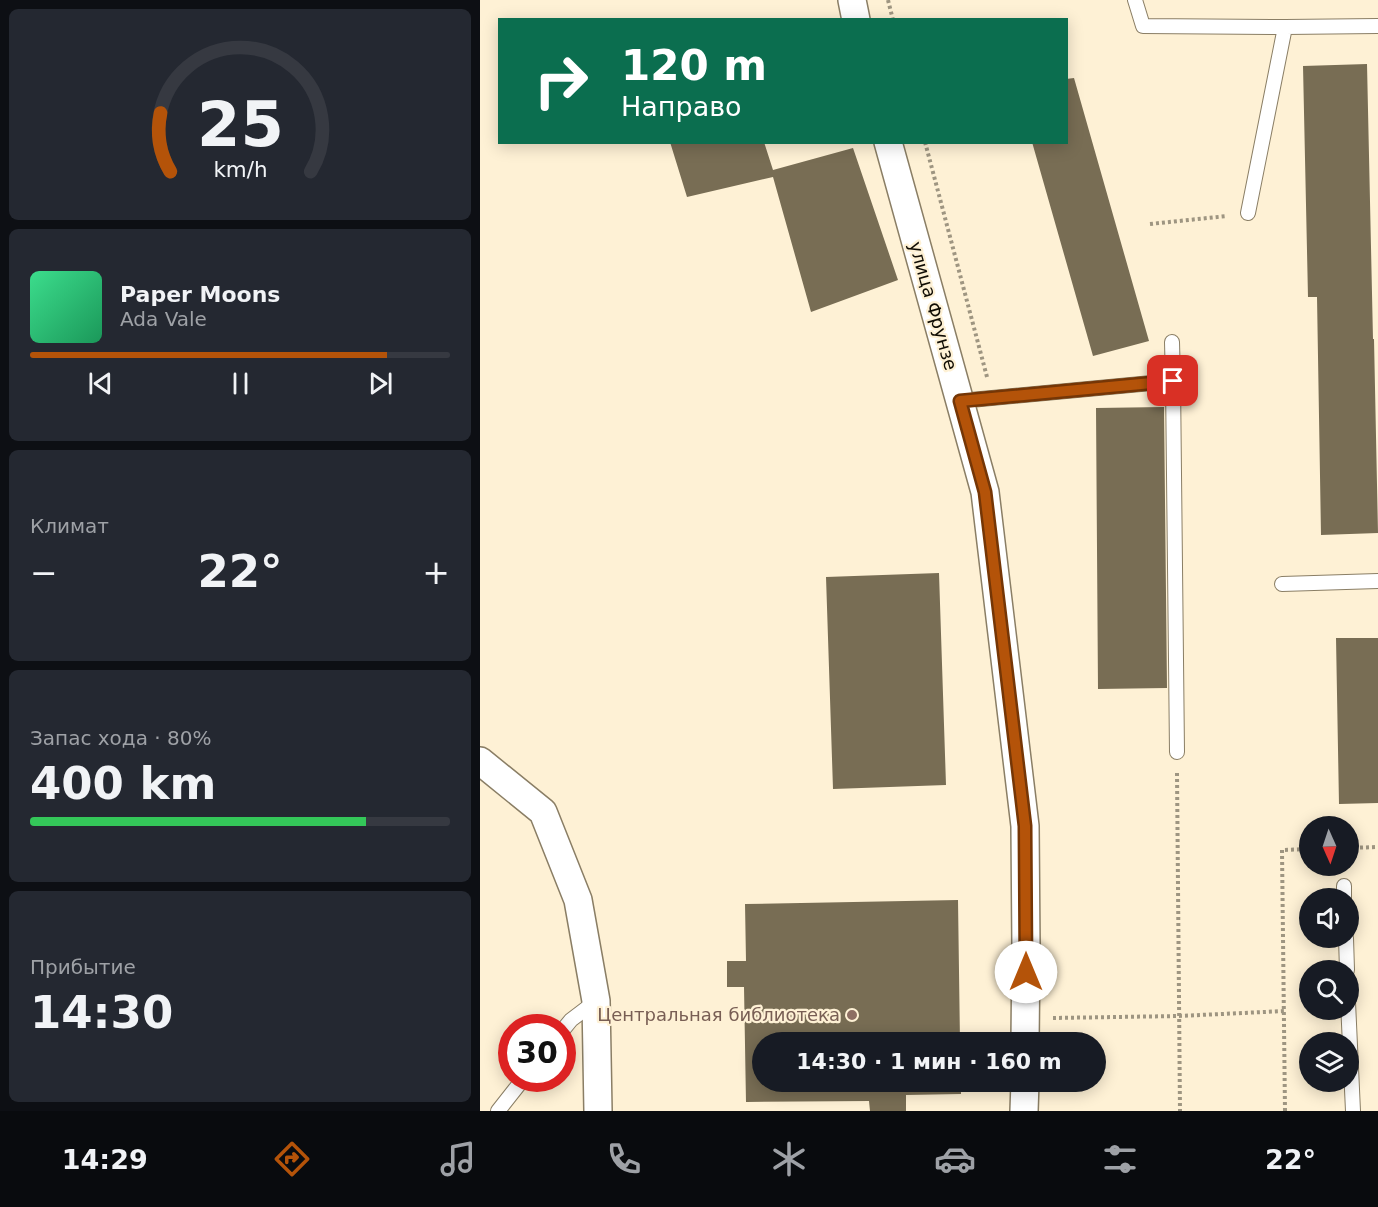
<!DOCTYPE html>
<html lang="ru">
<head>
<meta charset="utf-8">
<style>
  body { margin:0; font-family:"DejaVu Sans",sans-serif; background:#242831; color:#f1f3f6; height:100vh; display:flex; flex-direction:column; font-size:22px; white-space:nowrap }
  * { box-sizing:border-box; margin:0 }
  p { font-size:20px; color:#9ea1a6 }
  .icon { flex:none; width:33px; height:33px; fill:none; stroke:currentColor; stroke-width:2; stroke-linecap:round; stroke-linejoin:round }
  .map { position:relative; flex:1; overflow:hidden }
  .drawer { display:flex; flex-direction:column; gap:9px; padding:9px; background:#0d0f14; width:480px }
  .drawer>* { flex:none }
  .banner { position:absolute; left:18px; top:18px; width:570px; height:126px; border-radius:0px; box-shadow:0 3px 15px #0003; background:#0b6e4f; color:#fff; overflow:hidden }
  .needle { width:39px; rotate:177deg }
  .controls { position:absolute; left:819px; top:816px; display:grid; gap:12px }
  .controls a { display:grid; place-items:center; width:60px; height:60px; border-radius:50%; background:#171b24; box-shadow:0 3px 15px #0003; font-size:30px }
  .speed { position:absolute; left:18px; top:1014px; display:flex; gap:12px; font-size:30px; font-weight:700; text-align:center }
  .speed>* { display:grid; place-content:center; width:78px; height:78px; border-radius:50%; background:#171b24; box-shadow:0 3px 15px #0003; line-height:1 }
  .speed .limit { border:9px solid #d22; background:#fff; color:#111 }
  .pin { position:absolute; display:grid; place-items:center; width:51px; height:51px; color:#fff; margin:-26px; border-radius:12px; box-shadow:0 3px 9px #0006 }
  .me { position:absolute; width:66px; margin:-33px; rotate:0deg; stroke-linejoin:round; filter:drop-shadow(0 0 4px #0008) }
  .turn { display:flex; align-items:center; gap:21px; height:126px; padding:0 24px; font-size:27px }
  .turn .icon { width:78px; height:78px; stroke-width:2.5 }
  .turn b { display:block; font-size:42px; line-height:51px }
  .big { font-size:45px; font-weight:700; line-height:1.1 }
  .drawer .card { flex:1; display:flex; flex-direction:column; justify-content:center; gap:9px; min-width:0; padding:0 21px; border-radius:9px; background:#242831 }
  .drawer .dial { align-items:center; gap:0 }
  .dial svg { height:156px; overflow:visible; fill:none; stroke:#363941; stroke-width:7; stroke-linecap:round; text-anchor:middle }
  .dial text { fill:#f1f3f6; stroke:none }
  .song { display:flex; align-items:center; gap:18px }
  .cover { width:72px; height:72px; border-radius:9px; background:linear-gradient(135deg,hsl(150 70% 55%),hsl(150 70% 35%)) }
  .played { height:6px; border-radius:3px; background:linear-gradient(90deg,#b45309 85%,#363941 85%) }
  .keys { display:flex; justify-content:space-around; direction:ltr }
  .heat { display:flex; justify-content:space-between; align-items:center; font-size:33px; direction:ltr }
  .charge { height:9px; border-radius:4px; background:linear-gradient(90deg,#34c759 80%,#363941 0) }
  .trip { position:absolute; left:272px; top:1032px; width:354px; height:60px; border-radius:30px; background:#171b24; box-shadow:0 3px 15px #0003; font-weight:700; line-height:60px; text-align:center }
  .tab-bar { display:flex; height:96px; justify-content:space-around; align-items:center; background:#090b0e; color:#9ea1a6 }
  .tab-bar .icon { width:42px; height:42px }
  .tab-bar .selected { color:#b45309 }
  .tab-bar b { font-size:27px; color:#f1f3f6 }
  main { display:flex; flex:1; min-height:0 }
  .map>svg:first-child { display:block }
</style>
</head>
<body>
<main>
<section class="drawer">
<div class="card dial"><svg viewBox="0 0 100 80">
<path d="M14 69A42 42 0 1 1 86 69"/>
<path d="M14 69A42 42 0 0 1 9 39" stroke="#b45309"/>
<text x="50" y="56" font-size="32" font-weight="700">25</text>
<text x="50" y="72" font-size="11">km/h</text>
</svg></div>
<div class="card">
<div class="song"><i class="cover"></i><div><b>Paper Moons</b><p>Ada Vale</p></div></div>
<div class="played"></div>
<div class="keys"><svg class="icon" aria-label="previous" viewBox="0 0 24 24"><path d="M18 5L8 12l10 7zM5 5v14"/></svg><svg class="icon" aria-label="pause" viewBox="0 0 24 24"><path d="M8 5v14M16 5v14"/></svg><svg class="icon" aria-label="next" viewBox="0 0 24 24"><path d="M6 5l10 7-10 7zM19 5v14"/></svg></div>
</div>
<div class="card"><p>Климат</p>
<div class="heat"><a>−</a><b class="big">22°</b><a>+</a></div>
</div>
<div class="card"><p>Запас хода · 80%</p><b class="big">400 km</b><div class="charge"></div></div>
<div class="card"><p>Прибытие</p><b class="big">14:30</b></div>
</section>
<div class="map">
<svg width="898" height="1111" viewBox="0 0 898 1111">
  <rect width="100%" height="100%" fill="#fef1d5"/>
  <!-- building -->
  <path fill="#786d54" d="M887 64 893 339H894L898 533 841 535 837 297H828L823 66Z
    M594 78 669 341 613 356 552 142H586V79Z
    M190 142H284L293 170 373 148 418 280 331 312 293 177 207 197Z
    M684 407 687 688 618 689 616 408Z
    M459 573 466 785 353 789 346 577Z
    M856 638H898V803L859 804Z
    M478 900 480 1042H282V1082H481V1094L426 1095V1111H390L389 1101 266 1102 264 987H247V961H266L265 904Z"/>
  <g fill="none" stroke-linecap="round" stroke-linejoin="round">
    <defs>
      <path id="lane" d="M655 0 663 26 805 27
        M768 213 805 27 898 26
        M692 342 693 381
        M480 401 693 381 697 752
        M802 584 898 581
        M864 886V898
        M866 938 867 970
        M868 1002 873 1111
        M82 1031 91 1020 116 1001
        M18 1111 44 1078"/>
      <path id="street" d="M372 0 376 20
        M408 142 505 492 545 826 546 949 545 1042
        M0 761 63 812 98 900 116 1001 118 1111
        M544 1111 545 1082"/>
    </defs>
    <!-- lane casing -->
    <use href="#lane" stroke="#8a7e65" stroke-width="16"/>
    <!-- street casing -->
    <use href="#street" stroke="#8a7e65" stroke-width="30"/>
    <!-- path -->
    <path stroke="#9e9581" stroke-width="4" stroke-dasharray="3 3" stroke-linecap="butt" d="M408 0 413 20
      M445 142 507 377
      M670 224 747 216
      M697 773 700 1111
      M868 848 898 847
      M573 1018 699 1016 805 1011
      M805 1111 802 850 830 849"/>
    <!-- lane -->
    <use href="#lane" stroke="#fff" stroke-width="14"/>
    <!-- street -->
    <use href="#street" stroke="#fff" stroke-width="27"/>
  </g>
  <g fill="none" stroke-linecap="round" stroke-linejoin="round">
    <defs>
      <path id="route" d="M546 972 545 826 505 492 480 401 693 381"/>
    </defs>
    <!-- route casing -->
    <use href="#route" stroke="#753606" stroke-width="15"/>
    <!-- route -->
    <use href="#route" stroke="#b45309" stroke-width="10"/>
  </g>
  <!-- markers -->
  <circle fill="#8d6e63" stroke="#fef1d5" stroke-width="2" cx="372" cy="1015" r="6"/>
  <g text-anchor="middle" stroke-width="4.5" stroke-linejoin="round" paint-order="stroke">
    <!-- street labels -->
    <g font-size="18" fill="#100c04" stroke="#fef1d5">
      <text transform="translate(453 306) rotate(74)" y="6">улица Фрунзе</text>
    </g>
    <!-- education labels -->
    <g font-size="18" fill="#785e54" stroke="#fef1d5" text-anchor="end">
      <text x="360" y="1021">Центральная библиотека</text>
    </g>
  </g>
</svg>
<div class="controls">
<a><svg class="needle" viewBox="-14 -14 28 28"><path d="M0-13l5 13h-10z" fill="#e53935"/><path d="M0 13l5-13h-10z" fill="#9ea1a6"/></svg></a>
<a><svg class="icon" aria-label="sound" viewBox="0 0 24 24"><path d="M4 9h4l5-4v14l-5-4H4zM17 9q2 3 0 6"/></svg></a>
<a><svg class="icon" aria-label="search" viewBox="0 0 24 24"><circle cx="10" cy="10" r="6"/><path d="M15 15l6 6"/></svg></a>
<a><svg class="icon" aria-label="layers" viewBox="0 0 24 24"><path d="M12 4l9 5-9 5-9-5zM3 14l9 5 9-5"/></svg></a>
</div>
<div class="speed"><div class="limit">30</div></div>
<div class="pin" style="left:693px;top:381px;background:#d93025"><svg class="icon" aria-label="arrive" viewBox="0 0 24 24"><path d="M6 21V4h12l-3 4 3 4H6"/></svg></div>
<svg class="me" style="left:546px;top:972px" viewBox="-20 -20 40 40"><circle r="19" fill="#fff"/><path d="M0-13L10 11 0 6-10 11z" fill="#b45309"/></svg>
<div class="trip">14:30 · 1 мин · 160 m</div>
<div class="banner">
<div class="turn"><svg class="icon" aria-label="right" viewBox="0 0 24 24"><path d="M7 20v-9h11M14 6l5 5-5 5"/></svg><div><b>120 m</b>Направо</div></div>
</div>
</div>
</main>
<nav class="tab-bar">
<b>14:29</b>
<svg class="icon selected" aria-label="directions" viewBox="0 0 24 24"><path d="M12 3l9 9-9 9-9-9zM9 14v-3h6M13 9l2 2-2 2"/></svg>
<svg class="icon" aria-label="music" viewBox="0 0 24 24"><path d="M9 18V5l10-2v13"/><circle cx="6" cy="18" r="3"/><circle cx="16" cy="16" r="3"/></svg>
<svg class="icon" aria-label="phone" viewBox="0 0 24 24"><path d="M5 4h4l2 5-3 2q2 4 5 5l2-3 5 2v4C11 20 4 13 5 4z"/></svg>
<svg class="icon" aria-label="climate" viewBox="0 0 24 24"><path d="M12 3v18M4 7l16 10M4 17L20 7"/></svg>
<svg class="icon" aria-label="car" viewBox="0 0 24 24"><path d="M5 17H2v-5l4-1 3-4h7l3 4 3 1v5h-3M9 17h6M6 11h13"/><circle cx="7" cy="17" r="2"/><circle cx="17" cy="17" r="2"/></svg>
<svg class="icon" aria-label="filters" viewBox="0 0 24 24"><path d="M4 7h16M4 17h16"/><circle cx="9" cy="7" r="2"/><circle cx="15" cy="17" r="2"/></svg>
<b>22°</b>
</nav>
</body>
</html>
